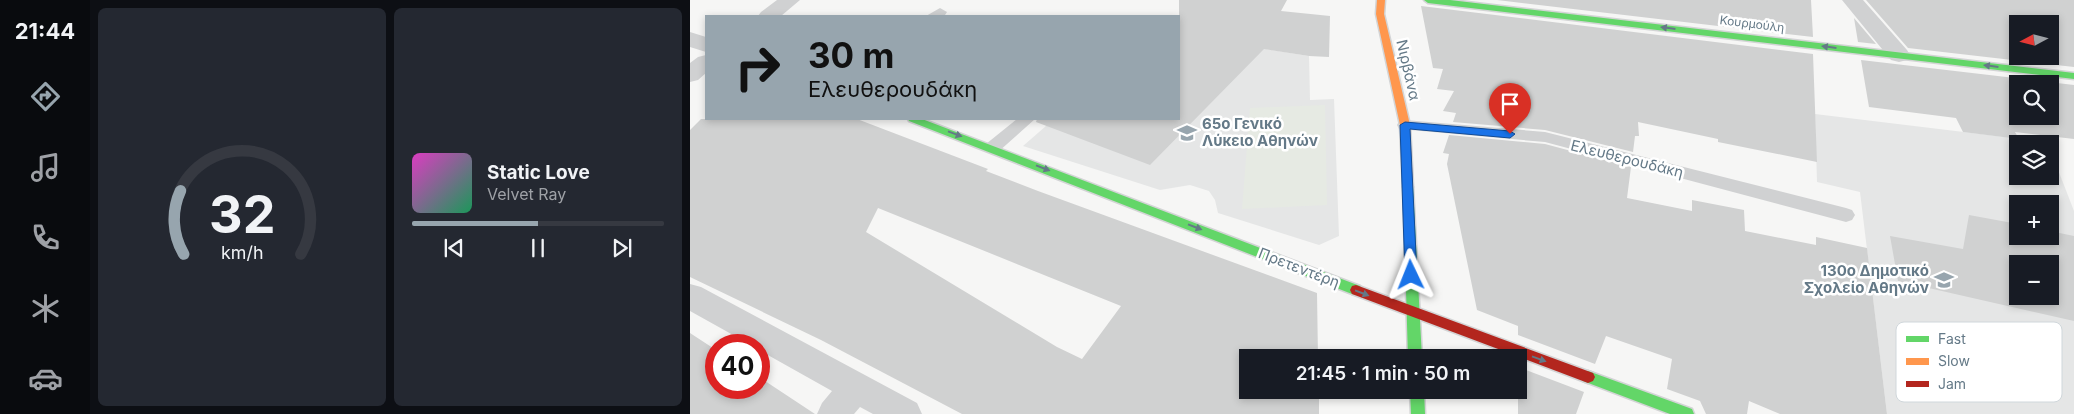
<!DOCTYPE html>
<html lang="en">
<head>
<meta charset="utf-8">
<style>
  body { margin:0; font-family:Inter,sans-serif; background:#242831; color:#f1f3f6; height:100vh; display:flex; flex-direction:column; font-size:19px; white-space:nowrap }
  * { box-sizing:border-box; margin:0 }
  p { font-size:16px; color:#9ea1a6 }
  .icon { flex:none; width:28px; height:28px; fill:none; stroke:currentColor; stroke-width:2; stroke-linecap:round; stroke-linejoin:round }
  .map { position:relative; flex:1; overflow:hidden }
  .details { display:flex; flex-direction:column; gap:8px; padding:8px; background:#0d0f14; width:600px }
  .details>* { flex:none }
  .banner { position:absolute; left:15px; top:15px; width:475px; height:105px; border-radius:0px; box-shadow:0 2px 8px #0003; background:#97a5ae; color:#111; overflow:hidden }
  .needle { width:32px; rotate:263deg }
  .buttons { position:absolute; left:1319px; top:15px; display:grid; gap:10px }
  .buttons a { display:grid; place-items:center; width:50px; height:50px; border-radius:0px; background:#171b24; box-shadow:0 2px 8px #0003; font-size:25px }
  .speed { position:absolute; left:15px; top:334px; display:flex; gap:10px; font-size:25px; font-weight:700; text-align:center }
  .speed>* { display:grid; place-content:center; width:65px; height:65px; border-radius:50%; background:#171b24; box-shadow:0 2px 8px #0003; line-height:1 }
  .speed .limit { border:8px solid #d22; background:#fff; color:#111 }
  .pin { position:absolute; display:grid; place-items:center; width:42px; height:42px; color:#fff; margin:-51px -21px; border-radius:50% 50% 50% 0; rotate:-45deg; box-shadow:0 0 5px #0007 }
  .pin .icon { rotate:45deg }
  .me { position:absolute; width:55px; margin:-28px; rotate:358deg; stroke-linejoin:round; filter:drop-shadow(0 0 4px #0008) }
  .turn { display:flex; align-items:center; gap:18px; height:105px; padding:0 20px; font-size:22px }
  .turn .icon { width:65px; height:65px; stroke-width:2.5 }
  .turn b { display:block; font-size:35px; line-height:42px }
  .details .widget { flex:1; display:flex; flex-direction:column; justify-content:center; gap:8px; min-width:0; padding:0 18px; border-radius:8px; background:#242831 }
  .details .dial { align-items:center; gap:0 }
  .dial svg { height:130px; overflow:visible; fill:none; stroke:#363941; stroke-width:7; stroke-linecap:round; text-anchor:middle }
  .dial text { fill:#f1f3f6; stroke:none }
  .song { display:flex; align-items:center; gap:15px }
  .cover { width:60px; height:60px; border-radius:8px; background:linear-gradient(135deg,hsl(310 70% 55%),hsl(150 70% 35%)) }
  .played { height:5px; border-radius:2px; background:linear-gradient(90deg,#97a5ae 50%,#363941 50%) }
  .keys { display:flex; justify-content:space-around; direction:ltr }
  .details .tiles { flex:1; display:grid; gap:8px; grid-template-columns:repeat(2,1fr) }
  .trip { position:absolute; left:549px; top:349px; width:288px; height:50px; border-radius:0px; background:#171b24; box-shadow:0 2px 8px #0003; font-weight:600; line-height:50px; text-align:center }
  main { display:flex; flex:1; min-height:0 }
  .tab-bar { display:flex; flex-direction:column; width:90px; justify-content:space-around; align-items:center; background:#090b0e; color:#9ea1a6 }
  .tab-bar .icon { width:35px; height:35px }
  .tab-bar .on { color:#97a5ae }
  .tab-bar b { font-size:22px; color:#f1f3f6 }
  .map>svg:first-child { display:block }
</style>
</head>
<body>
<main>
<nav class="tab-bar">
<b>21:44</b>
<svg class="icon on" aria-label="directions" viewBox="0 0 24 24"><path d="M12 3l9 9-9 9-9-9zM9 14v-3h6M13 9l2 2-2 2"/></svg>
<svg class="icon" aria-label="music" viewBox="0 0 24 24"><path d="M9 18V5l10-2v13"/><circle cx="6" cy="18" r="3"/><circle cx="16" cy="16" r="3"/></svg>
<svg class="icon" aria-label="phone" viewBox="0 0 24 24"><path d="M5 4h4l2 5-3 2q2 4 5 5l2-3 5 2v4C11 20 4 13 5 4z"/></svg>
<svg class="icon" aria-label="climate" viewBox="0 0 24 24"><path d="M12 3v18M4 7l16 10M4 17L20 7"/></svg>
<svg class="icon" aria-label="car" viewBox="0 0 24 24"><path d="M5 17H2v-5l4-1 3-4h7l3 4 3 1v5h-3M9 17h6M6 11h13"/><circle cx="7" cy="17" r="2"/><circle cx="17" cy="17" r="2"/></svg>
</nav>
<section class="details">
<div class="tiles">
<div class="widget dial"><svg viewBox="0 0 100 80">
<path d="M14 69A42 42 0 1 1 86 69"/>
<path d="M14 69A42 42 0 0 1 12 30" stroke="#97a5ae"/>
<text x="50" y="56" font-size="32" font-weight="700">32</text>
<text x="50" y="72" font-size="11">km/h</text>
</svg></div>
<div class="widget">
<div class="song"><i class="cover"></i><div><b>Static Love</b><p>Velvet Ray</p></div></div>
<div class="played"></div>
<div class="keys"><svg class="icon" aria-label="previous" viewBox="0 0 24 24"><path d="M18 5L8 12l10 7zM5 5v14"/></svg><svg class="icon" aria-label="pause" viewBox="0 0 24 24"><path d="M8 5v14M16 5v14"/></svg><svg class="icon" aria-label="next" viewBox="0 0 24 24"><path d="M6 5l10 7-10 7zM19 5v14"/></svg></div>
</div>
</div>
</section>
<div class="map">
<svg width="1384" height="414" viewBox="0 0 1384 414">
  <rect width="100%" height="100%" fill="#f6f6f5"/>
  <!-- built -->
  <path fill="#e5e6e6" fill-rule="evenodd" d="M489 35 619 56 620 100 644 99 649 236 629 245 528 213 525 200 519 191 500 185 470 190 333 146 364 119H489Z
    M1125 114 1357 142 1358 144H1328V176H1360V149L1384 211V414H1197L1170 192 1127 182ZM1328 204H1360V236H1328ZM1328 264H1360V296H1328Z"/>
  <!-- green -->
  <path fill="#e6eae3" d="M635 105 637 205 552 209 560 108Z"/>
  <!-- building -->
  <path fill="#d0d1d1" fill-rule="evenodd" d="M489 0H597L591 11 640 16 639 57 619 56 574 49 460 165 346 122 347 119H489Z
    M807 0H1121L1123 37Z
    M1176 0H1384V67L1218 48ZM1328 24H1360V56H1328Z
    M731 6 1123 54 1127 162 1028 142V139L948 122 949 136H945L943 152 855 130 763 122 766 113 753 111 764 91 747 89 753 69 743 68Z
    M1164 18 1186 44 1168 42Z
    M1171 60 1384 85V139L1325 132 1329 139 1273 132 1266 118 1179 107ZM1328 84H1360V116H1328Z
    M11 119H167L298 169 296 171 348 191 627 293 628 358H558V390H629V414H272L131 340 0 277V130ZM188 208 431 306 392 359 367 347 176 232Z
    M759 135 855 144 941 167 937 198 1002 211V200L1054 210 1055 231 1126 245V237L1177 248 1197 414H1090L1059 401 1057 414H1016L1010 401 977 389 982 359 916 336 905 364 828 335V326L787 310 757 164 759 154 753 153Z
    M1279 215 1328 224V236H1360V231L1384 236V321L1208 281 1200 236 1273 249ZM1328 264H1360V296H1328Z
    M0 333 26 350V388H69V377L125 414H0Z
    M828 367 894 392 886 414H828Z"/>
  <g fill="none" stroke-linecap="round" stroke-linejoin="round">
    <defs>
      <path id="fast" d="M734 0H760L1384 73V79L738 3Z
        M218 119H232L670 286 672 290 670 294 666 295 662 294 219 121Z
        M718 183 723 187 732 358H718L713 187Z
        M898 371 1002 409 1004 414H980L893 381 891 377 893 373Z
        M720 390H734L735 414H721Z"/>
      <path id="slow" d="M687 0H695L694 14 720 125 723 187 718 191 713 187 710 125 686 14Z"/>
      <path id="jam" d="M666 285 903 373 905 377 903 381 898 383 662 294 660 290 662 286Z"/>
    </defs>
    <!-- fast casing -->
    <use href="#fast" stroke="#d3d4d5" stroke-width="3"/>
    <!-- slow casing -->
    <use href="#slow" stroke="#d3d4d5" stroke-width="3"/>
    <!-- jam casing -->
    <use href="#jam" stroke="#d3d4d5" stroke-width="3"/>
    <!-- lane -->
    <path fill="#d0d1d2" fill-rule="evenodd" d="M250 8 257 12 255 15 236 16Z
      M327 119H345L308 152 302 154 296 152 294 148 296 144Z
      M715 120 855 132 1156 208 1162 210 1165 215 1162 220 1156 222 855 142 709 129 707 125 709 121Z"/>
    <!-- street -->
    <path fill="#d0d1d2" fill-rule="evenodd" d="M87 0H110L91 16H68L71 12Z
      M1152 0H1173L1217 50 1220 55 1217 60 1209 62 1201 60Z
      M0 32 16 37V52L0 47Z
      M16 55V73L8 80 0 82V63L8 57Z
      M0 284 11 287 227 403 232 414H183L170 407 164 414H127L132 403 142 391 69 350V345H61L0 311Z"/>
    <!-- fast -->
    <use href="#fast" fill="#63d668" fill-rule="evenodd"/>
    <!-- slow -->
    <use href="#slow" fill="#ff974d" fill-rule="evenodd"/>
    <!-- jam -->
    <use href="#jam" fill="#b3261e" fill-rule="evenodd"/>
  </g>
  <!-- one-way arrows -->
  <defs><path id="oneway-solid" d="M-6-.8H1V-3.2L6.5 0L1 3.2V.8H-6Z" transform="scale(1.25)"/></defs>
  <g fill="#647987">
    <use href="#oneway-solid" transform="translate(978 28) rotate(-173)"/>
    <use href="#oneway-solid" transform="translate(1139 47) rotate(-173)"/>
    <use href="#oneway-solid" transform="translate(1301 66) rotate(-173)"/>
    <use href="#oneway-solid" transform="translate(265 134) rotate(20)"/>
    <use href="#oneway-solid" transform="translate(353 168) rotate(21)"/>
    <use href="#oneway-solid" transform="translate(505 227) rotate(21)"/>
    <use href="#oneway-solid" transform="translate(672 293) rotate(21)"/>
    <use href="#oneway-solid" transform="translate(849 359) rotate(20)"/>
  </g>
  <!-- route -->
  <path fill="#1a73e8" stroke="#114b97" d="M715 122 820 131 825 134 820 138 720 129 727 275 725 278H717L715 275 710 125Z"/>
  <!-- icons -->
  <defs>
    <symbol id="school-bare" viewBox="-9 -9 18 18"><path d="M0-5L7-2L0 1L-7-2ZM-4 1L0 2.5L4 1V4Q0 6-4 4Z" fill="#97a5ae" stroke="#fff" stroke-width="2.5" paint-order="stroke"/></symbol>
  </defs>
  <g fill-rule="evenodd">
    <use href="#school-bare" x="483" y="119" width="28" height="28"/>
    <use href="#school-bare" x="1240" y="266" width="28" height="28"/>
  </g>
  <g text-anchor="middle" stroke-width="5" stroke-linejoin="round" paint-order="stroke">
    <!-- far-street labels -->
    <g font-size="12" fill="#647987" stroke="#fff">
      <text transform="translate(1062 24) rotate(7)" y="4">Κουρμούλη</text>
    </g>
    <!-- street labels -->
    <g font-size="15" fill="#647987" stroke="#fff">
      <text transform="translate(718 70) rotate(77)" y="5">Νιρβάνα</text>
      <text transform="translate(937 159) rotate(14)" y="5">Ελευθερουδάκη</text>
      <text transform="translate(609 268) rotate(21)" y="5">Πρετεντέρη</text>
    </g>
    <!-- poi labels -->
    <g font-size="15" font-weight="bold" fill="#647987" stroke="#fff" text-anchor="start">
      <text x="512" y="129">65ο Γενικό<tspan x="512" dy="17">Λύκειο Αθηνών</tspan></text>
      <text x="1239" y="276" text-anchor="end">130ο Δημοτικό<tspan x="1239" dy="17">Σχολείο Αθηνών</tspan></text>
    </g>
  </g>
  <!-- legend -->
  <rect x="1206" y="322" width="166" height="80" rx="8" fill="#fff" stroke="#d0d7db" stroke-width="1"/>
  <rect x="1216" y="336" width="23" height="6" fill="#63d668"/>
  <rect x="1216" y="358" width="23" height="7" fill="#ff974d"/>
  <rect x="1216" y="381" width="23" height="6" fill="#b3261e"/>
  <g font-size="14" fill="#647987">
    <text x="1248" y="344">Fast</text>
    <text x="1248" y="366">Slow</text>
    <text x="1248" y="389">Jam</text>
  </g>
</svg>
<div class="buttons">
<a><svg class="needle" viewBox="-14 -14 28 28"><path d="M0-13l5 13h-10z" fill="#e53935"/><path d="M0 13l5-13h-10z" fill="#9ea1a6"/></svg></a>
<a><svg class="icon" aria-label="search" viewBox="0 0 24 24"><circle cx="10" cy="10" r="6"/><path d="M15 15l6 6"/></svg></a>
<a><svg class="icon" aria-label="layers" viewBox="0 0 24 24"><path d="M12 4l9 5-9 5-9-5zM3 14l9 5 9-5"/></svg></a>
<a>+</a>
<a>−</a>
</div>
<div class="speed"><div class="limit">40</div></div>
<div class="pin" style="left:820px;top:134px;background:#d93025"><svg class="icon" aria-label="arrive" viewBox="0 0 24 24"><path d="M6 21V4h12l-3 4 3 4H6"/></svg></div>
<svg class="me" style="left:721px;top:275px" viewBox="-20 -20 40 40"><path d="M0-17L14 15 0 8-14 15z" fill="#1a73e8" stroke="#fff" stroke-width="4"/></svg>
<div class="trip">21:45 · 1 min · 50 m</div>
<div class="banner">
<div class="turn"><svg class="icon" aria-label="right" viewBox="0 0 24 24"><path d="M7 20v-9h11M14 6l5 5-5 5"/></svg><div><b>30 m</b>Ελευθερουδάκη</div></div>
</div>
</div>
</main>
</body>
</html>
